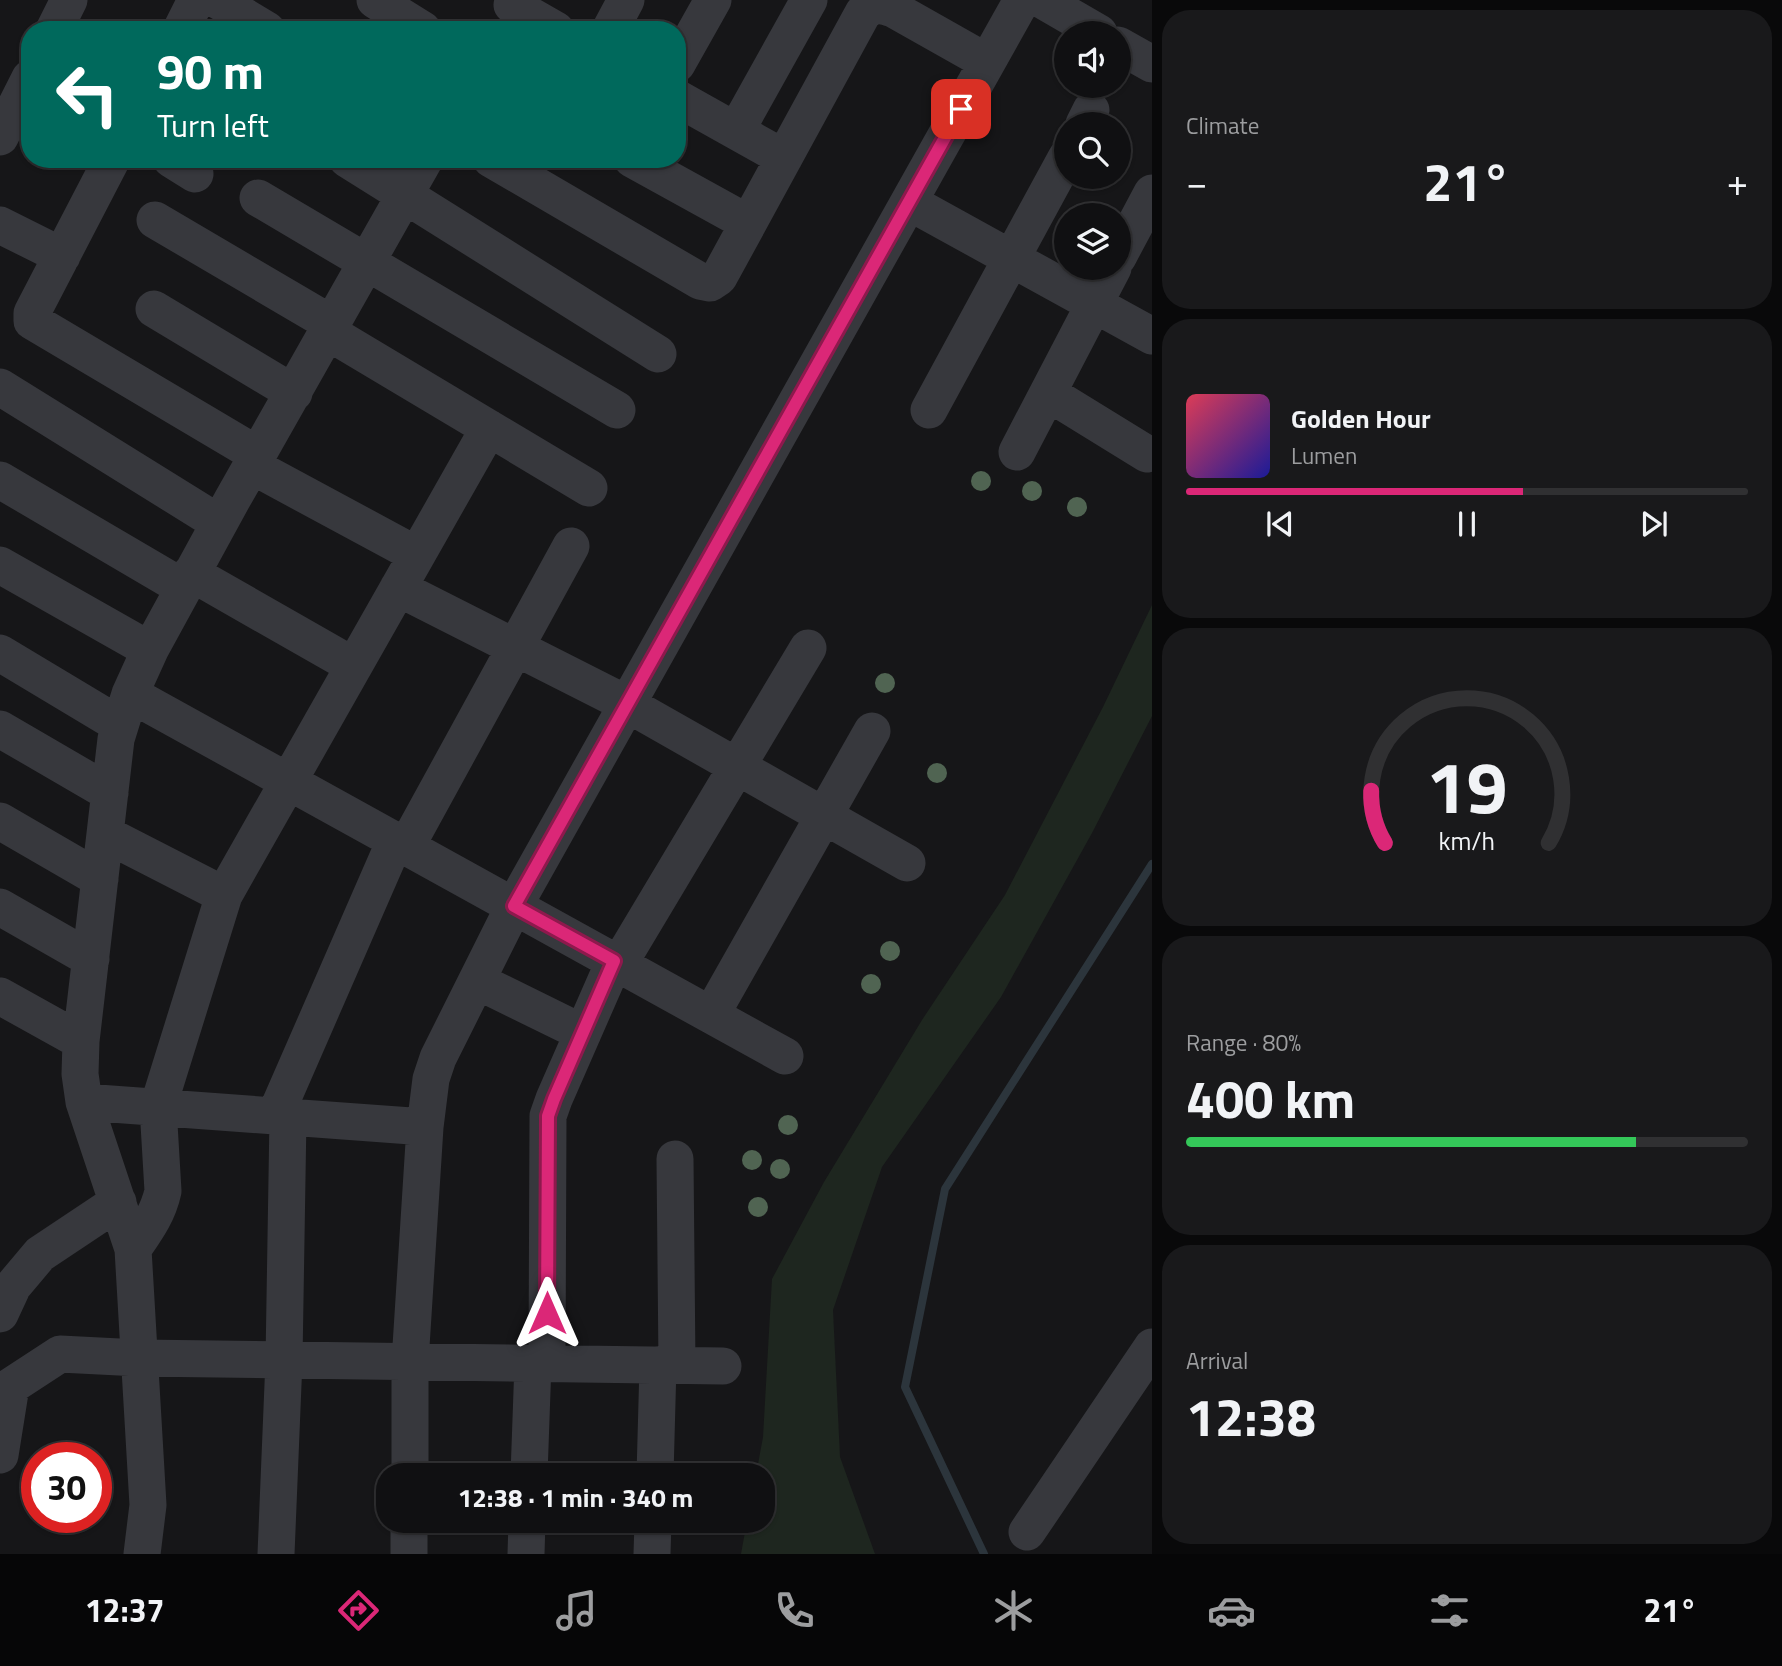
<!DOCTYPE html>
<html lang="en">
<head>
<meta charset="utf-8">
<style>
  body { margin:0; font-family:"Titillium Web",sans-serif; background:#19191b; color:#f1f3f6; height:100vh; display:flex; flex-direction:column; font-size:26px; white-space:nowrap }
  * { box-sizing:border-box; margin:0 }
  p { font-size:23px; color:#9c9d9f }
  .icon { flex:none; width:38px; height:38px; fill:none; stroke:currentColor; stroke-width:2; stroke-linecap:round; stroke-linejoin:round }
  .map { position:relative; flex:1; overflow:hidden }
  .details { display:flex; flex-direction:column; gap:10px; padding:10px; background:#09090a; width:630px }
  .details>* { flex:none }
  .banner { position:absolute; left:21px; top:21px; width:665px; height:147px; border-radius:28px; box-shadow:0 2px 5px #0004,0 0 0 2px #303032; background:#00695c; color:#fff; overflow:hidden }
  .controls { position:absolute; left:1054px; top:21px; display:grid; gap:14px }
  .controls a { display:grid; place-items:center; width:77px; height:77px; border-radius:50%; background:#101012; box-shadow:0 2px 5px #0004,0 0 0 2px #303032; font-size:35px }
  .speed { position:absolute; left:21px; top:1442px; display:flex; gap:14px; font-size:35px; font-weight:700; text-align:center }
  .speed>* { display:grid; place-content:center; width:91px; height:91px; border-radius:50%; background:#101012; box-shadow:0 2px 5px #0004,0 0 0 2px #303032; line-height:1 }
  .speed .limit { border:10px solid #d22; background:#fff; color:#111 }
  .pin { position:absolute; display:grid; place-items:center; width:60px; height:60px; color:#fff; margin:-30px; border-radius:14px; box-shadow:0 4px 10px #0006 }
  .me { position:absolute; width:77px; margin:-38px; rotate:0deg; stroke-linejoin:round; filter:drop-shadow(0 0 5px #0008) }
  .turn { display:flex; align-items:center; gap:24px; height:147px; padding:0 21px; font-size:32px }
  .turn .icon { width:91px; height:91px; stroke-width:2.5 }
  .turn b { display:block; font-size:49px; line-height:60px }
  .big { font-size:52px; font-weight:700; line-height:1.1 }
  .details .card { flex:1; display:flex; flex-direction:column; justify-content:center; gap:10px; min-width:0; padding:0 24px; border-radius:28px; background:#19191b }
  .details .dial { align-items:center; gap:0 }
  .dial svg { height:182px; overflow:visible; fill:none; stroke:#303032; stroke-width:7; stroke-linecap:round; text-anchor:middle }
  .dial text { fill:#f1f3f6; stroke:none }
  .song { display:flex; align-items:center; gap:21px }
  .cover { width:84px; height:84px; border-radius:10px; background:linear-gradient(135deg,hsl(350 70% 55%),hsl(240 70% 35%)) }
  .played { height:7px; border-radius:4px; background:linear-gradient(90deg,#db2777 60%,#303032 60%) }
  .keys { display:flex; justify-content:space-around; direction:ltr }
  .heat { display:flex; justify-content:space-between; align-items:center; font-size:38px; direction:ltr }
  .charge { height:10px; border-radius:5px; background:linear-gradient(90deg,#34c759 80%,#303032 0) }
  .trip { position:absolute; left:376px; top:1463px; width:399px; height:70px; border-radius:28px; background:#101012; box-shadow:0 2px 5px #0004,0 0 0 2px #303032; font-weight:700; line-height:70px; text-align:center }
  .dock { display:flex; height:112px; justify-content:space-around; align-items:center; background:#060607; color:#9c9d9f }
  .dock .icon { width:49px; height:49px }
  .dock .current { color:#db2777 }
  .dock b { font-size:32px; color:#f1f3f6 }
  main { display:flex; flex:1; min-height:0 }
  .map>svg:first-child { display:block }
</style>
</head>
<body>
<main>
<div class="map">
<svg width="1152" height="1554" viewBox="0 0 1152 1554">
  <rect width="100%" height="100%" fill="#161618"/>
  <!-- green -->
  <path fill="#1e261f" d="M1152 605V716L1092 833 1001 997 882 1167 833 1310 840 1457 875 1554H741L747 1521H763V1475H756L763 1437 772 1279 824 1182 922 1020 1005 895 1103 707Z"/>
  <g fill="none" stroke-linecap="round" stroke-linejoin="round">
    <!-- stream -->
    <path stroke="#2c353c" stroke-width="8" d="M984 1554 905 1387 945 1189 1152 864"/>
    <!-- minor -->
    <path stroke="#37383d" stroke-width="37" d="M217 0 267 30
      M375 0 423 30
      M1042 0 1099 33
      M512 5 556 30
      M54 30 69 0
      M181 30 196 0
      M610 30 626 0
      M1118 45 1152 64
      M677 64 713 0
      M677 98 784 158
      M1084 124 1091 110
      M736 131 809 0
      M0 137 30 78
      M112 159 32 313V321L258 455
      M171 159 195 174
      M347 159 658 354
      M491 159 700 281 710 283 719 277 863 13C873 4 880 4 893 9L987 62
      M632 159 748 223
      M258 198 617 410
      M909 202 1152 336
      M155 220 332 324
      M0 225 62 256
      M1118 257 1152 193
      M154 309 294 393
      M328 332 589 488
      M0 387 219 523
      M1048 393 1147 454
      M929 410 1066 158
      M1017 452 1113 268
      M252 466 417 555
      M0 480 184 588
      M0 565 150 650
      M191 573 354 666
      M398 588 627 704 907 863
      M0 653 120 725
      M130 694 785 1056
      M0 729 110 793
      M0 821 100 879
      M105 834 224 895
      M406 847 571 546
      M0 907 91 959
      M619 964 808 648
      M477 981 583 1033
      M0 996 81 1041
      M711 1015 872 731
      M84 1102 425 1127
      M275 1116 395 841
      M675 1159 677 1365
      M133 1249C146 1230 158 1214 163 1191L158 1107 224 895 489 428
      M0 1314 13 1286 40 1254 118 1202
      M547 1364 548 1116 554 1099 614 962
      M0 1455 11 1386 60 1354 139 1358 723 1366
      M410 1475V1362L425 1127 431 1079 438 1058 514 906 1022 0
      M529 1475 533 1363
      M655 1475 658 1365
      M1027 1532 1152 1347
      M142 1554 148 1505 133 1249 84 1102 80 1074 81 1041 116 739 130 694 150 650 232 500 425 159
      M276 1554 284 1360 288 1117
      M409 1554V1521
      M526 1554 527 1521
      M652 1554 653 1521"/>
  </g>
  <!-- trees -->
  <g fill="#506452">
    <circle cx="981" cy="481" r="10"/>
    <circle cx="1032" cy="491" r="10"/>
    <circle cx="1077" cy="507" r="10"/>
    <circle cx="885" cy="683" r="10"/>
    <circle cx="937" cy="773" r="10"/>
    <circle cx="890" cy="951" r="10"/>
    <circle cx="871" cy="984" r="10"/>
    <circle cx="788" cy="1125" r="10"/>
    <circle cx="752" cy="1160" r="10"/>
    <circle cx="780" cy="1169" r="10"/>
    <circle cx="758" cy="1207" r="10"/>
  </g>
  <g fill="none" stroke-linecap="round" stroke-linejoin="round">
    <defs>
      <path id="route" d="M547 1313 548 1116 554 1099 614 961 514 906 961 109"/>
    </defs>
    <!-- route casing -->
    <use href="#route" stroke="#8e194d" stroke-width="18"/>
    <!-- route -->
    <use href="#route" stroke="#db2777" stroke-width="12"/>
  </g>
</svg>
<div class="controls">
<a><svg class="icon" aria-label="sound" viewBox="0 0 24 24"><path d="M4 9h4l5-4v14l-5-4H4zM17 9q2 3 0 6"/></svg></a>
<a><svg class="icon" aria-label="search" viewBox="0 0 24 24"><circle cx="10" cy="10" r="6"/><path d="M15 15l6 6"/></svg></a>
<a><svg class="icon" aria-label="layers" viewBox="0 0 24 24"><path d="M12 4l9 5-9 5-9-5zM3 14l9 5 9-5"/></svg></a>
</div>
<div class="speed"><div class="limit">30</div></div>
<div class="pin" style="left:961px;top:109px;background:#d93025"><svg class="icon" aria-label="arrive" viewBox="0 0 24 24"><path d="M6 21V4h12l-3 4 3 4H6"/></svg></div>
<svg class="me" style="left:547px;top:1313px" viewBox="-20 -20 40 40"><path d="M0-17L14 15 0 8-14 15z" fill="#db2777" stroke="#fff" stroke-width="4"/></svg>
<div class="trip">12:38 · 1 min · 340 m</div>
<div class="banner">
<div class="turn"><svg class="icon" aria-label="left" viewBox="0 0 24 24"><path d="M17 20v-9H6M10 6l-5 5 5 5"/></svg><div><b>90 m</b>Turn left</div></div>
</div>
</div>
<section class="details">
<div class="card"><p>Climate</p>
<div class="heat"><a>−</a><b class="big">21°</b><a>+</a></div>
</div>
<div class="card">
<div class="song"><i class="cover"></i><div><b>Golden Hour</b><p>Lumen</p></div></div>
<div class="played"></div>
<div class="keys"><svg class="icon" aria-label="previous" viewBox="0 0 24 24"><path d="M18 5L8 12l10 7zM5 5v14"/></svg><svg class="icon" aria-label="pause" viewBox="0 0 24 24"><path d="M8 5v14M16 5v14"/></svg><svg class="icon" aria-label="next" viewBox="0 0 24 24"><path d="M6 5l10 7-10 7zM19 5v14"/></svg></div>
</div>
<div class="card dial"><svg viewBox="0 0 100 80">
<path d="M14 69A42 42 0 1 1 86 69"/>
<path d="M14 69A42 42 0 0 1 8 46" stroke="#db2777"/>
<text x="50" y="56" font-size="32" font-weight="700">19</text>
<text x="50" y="72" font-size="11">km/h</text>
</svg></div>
<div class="card"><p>Range · 80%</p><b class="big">400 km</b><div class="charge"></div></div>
<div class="card"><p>Arrival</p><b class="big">12:38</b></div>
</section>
</main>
<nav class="dock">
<b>12:37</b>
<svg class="icon current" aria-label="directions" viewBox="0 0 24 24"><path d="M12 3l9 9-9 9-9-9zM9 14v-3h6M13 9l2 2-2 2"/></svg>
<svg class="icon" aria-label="music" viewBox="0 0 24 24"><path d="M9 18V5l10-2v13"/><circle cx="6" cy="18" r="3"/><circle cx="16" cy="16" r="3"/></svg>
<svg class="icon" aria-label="phone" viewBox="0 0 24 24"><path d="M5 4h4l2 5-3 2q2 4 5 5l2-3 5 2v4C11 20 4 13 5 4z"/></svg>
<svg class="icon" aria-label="climate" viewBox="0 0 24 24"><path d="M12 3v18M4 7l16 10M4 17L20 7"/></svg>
<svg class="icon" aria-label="car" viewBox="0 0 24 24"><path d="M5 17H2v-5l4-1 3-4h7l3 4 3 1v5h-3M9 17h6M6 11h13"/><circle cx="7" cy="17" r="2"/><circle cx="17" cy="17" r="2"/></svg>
<svg class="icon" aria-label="filters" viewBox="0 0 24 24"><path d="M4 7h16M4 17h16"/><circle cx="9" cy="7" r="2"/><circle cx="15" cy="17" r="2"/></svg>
<b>21°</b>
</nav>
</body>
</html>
